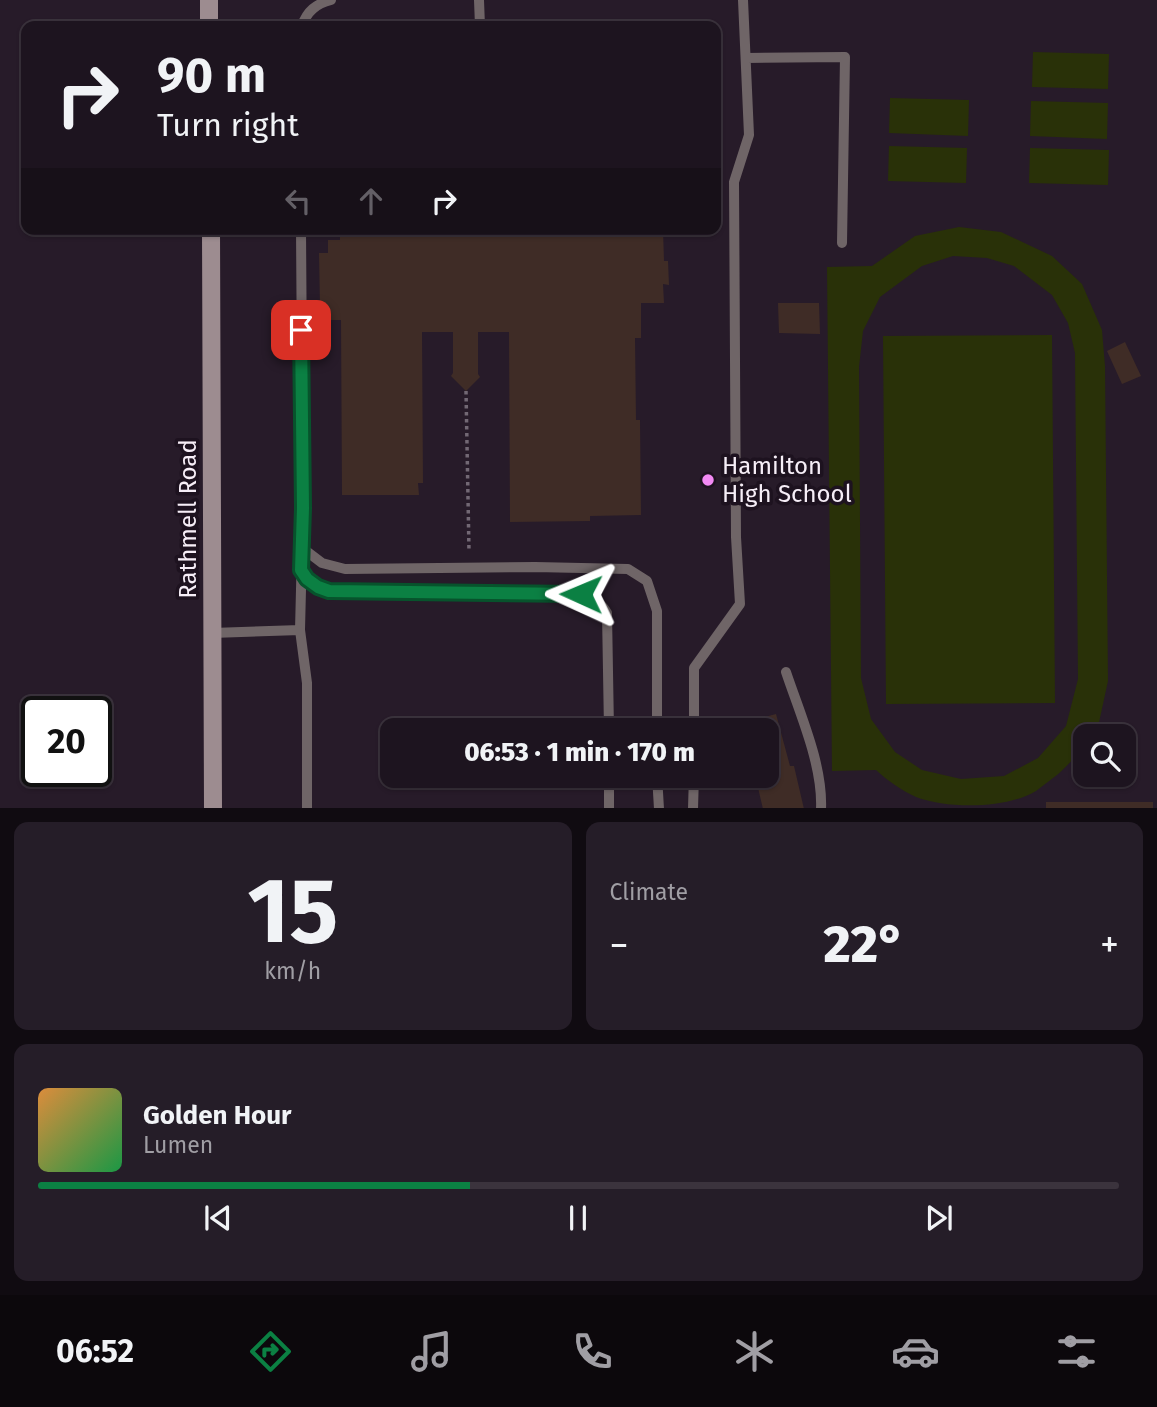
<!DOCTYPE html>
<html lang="en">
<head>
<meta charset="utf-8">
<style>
  body { margin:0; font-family:"Fira Sans",sans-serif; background:#251d28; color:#f1f3f6; height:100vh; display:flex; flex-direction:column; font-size:26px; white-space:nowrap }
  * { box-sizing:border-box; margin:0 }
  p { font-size:23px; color:#a09ea4 }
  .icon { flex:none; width:38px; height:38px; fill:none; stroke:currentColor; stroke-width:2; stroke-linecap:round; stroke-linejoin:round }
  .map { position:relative; height:808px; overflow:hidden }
  .panel { display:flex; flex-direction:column; gap:14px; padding:14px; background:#100b11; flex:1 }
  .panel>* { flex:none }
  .top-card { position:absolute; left:21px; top:21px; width:700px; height:214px; border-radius:14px; box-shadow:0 2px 5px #0004,0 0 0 2px #3b333d; background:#1d141f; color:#f1f3f6; overflow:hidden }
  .buttons { position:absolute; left:1073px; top:724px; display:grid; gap:14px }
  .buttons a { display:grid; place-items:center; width:63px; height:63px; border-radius:14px; background:#1d141f; box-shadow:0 2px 5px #0004,0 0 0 2px #3b333d; font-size:35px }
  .speed { position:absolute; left:21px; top:696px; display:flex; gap:14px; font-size:35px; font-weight:700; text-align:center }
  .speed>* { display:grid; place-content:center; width:91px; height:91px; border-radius:50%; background:#1d141f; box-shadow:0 2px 5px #0004,0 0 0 2px #3b333d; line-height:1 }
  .speed .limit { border:4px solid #111; border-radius:10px; background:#fff; color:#111 }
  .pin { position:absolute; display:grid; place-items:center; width:60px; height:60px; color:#fff; margin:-30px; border-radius:14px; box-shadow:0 4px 10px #0006 }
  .me { position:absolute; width:77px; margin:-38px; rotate:271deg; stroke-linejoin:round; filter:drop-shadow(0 0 5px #0008) }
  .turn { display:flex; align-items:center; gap:24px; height:147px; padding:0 21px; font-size:32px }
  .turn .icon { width:91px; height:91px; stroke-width:2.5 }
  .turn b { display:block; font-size:49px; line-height:60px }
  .lanes { display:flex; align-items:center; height:66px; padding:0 21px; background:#0003; justify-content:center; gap:35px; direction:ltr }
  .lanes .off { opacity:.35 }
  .big { font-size:52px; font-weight:800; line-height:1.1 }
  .panel .tile { flex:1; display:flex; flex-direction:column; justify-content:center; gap:10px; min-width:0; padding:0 24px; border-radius:14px; background:#251d28 }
  .panel .dial { align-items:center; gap:0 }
  .dial b { font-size:91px; line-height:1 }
  .song { display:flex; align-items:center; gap:21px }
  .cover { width:84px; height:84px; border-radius:10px; background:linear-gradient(135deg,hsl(30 70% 55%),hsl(140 70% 35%)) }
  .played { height:7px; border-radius:4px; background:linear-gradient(90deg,#0b8043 40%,#3b333d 40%) }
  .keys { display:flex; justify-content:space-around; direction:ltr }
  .heat { display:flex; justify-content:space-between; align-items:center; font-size:38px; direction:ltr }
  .panel .tiles { flex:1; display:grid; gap:14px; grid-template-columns:1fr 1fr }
  .tile:last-child { grid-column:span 2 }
  .trip { position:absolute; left:380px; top:718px; width:399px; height:70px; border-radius:14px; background:#1d141f; box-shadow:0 2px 5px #0004,0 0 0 2px #3b333d; font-weight:800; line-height:70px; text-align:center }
  .menu { display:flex; height:112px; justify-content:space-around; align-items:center; background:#0c080c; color:#a09ea4 }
  .menu .icon { width:49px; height:49px }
  .menu .selected { color:#0b8043 }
  .menu b { font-size:32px; color:#f1f3f6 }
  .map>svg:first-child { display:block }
</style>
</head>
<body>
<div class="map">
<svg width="1157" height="809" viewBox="0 0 1157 809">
  <rect width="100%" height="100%" fill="#271b29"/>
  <!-- green -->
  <path fill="#293108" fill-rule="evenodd" d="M1033 52 1109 54 1108 89 1032 87Z
    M890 98 969 100 968 136 889 133Z
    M1031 101 1108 103 1107 139 1030 136Z
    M889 146 967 148 966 183 888 181Z
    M1030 148 1109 150 1108 185 1029 183Z
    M959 227 1001 232 1052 256 1082 284 1102 330 1105 366 1108 681 1098 727 1090 737H1085C1085 749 1066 767 1057 775 1050 780 1043 786 1036 791 1006 809 948 809 916 797 901 790 888 781 876 770L832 771 827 267 872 266 915 236ZM953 256 987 258 1014 266 1052 295 1068 323 1075 353 1078 679 1066 726 1038 758 1004 776 961 779 922 770 895 752 871 719 861 678 859 367 863 331 880 297 922 266Z
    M1052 335 1055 703 886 704 883 336Z"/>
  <!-- building -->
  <path fill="#3f2c26" d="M340 229H663L664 261H668L669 285 663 284 664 303H641V338H635L636 420H640L641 515 590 516V521L510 522 509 332H478V374L480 377 466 391 451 376 453 373V332H422L423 483H418L419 495H342L341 320H329V307H320L319 253H328V240H340Z
    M778 303H819L820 334 779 333Z
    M1125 342 1141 376 1122 384 1107 351Z
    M776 714 790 766H794L804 809H763L755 775H766V730H744L743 723Z
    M1046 802H1153V809H1046Z"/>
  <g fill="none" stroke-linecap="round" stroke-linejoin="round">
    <!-- path -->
    <path stroke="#726874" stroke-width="3.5" stroke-dasharray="3.5 3.5" stroke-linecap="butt" d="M466 391 469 551"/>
    <!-- lane -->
    <path stroke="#6f6567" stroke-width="10" d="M479 0 480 26
      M302 26C307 11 316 4 331 0
      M746 58 845 57 842 243
      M301 547 322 563 345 569 535 567 628 569 647 581 657 611V730
      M301 570C309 581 317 586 329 591L581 594C592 599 601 602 607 613L609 730
      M300 630 307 683V809
      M212 633 300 630 303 508 301 229
      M786 672C800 714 823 765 821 809
      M694 730V668L740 604 736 537 734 182 749 135 743 0
      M609 775V809
      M657 775 659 809
      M693 809 694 775"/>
    <!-- secondary -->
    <path stroke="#9d8c90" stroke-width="18" d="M209 0V26
      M211 229 213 809"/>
  </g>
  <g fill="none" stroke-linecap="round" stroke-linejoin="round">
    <defs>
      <path id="route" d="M301 330 303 508 301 570 307 579 318 587 329 591 581 594"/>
    </defs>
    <!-- route casing -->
    <use href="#route" stroke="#07532c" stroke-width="18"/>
    <!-- route -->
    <use href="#route" stroke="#0b8043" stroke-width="12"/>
  </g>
  <!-- markers -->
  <circle fill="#f28af3" stroke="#1d121f" stroke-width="2.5" cx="708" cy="480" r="7"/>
  <g text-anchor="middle" stroke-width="7" stroke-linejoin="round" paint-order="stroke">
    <!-- poi labels -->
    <g font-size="24" fill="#f6eef7" stroke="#1d121f" text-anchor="start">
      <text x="722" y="474">Hamilton<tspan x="722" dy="28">High School</tspan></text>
    </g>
    <!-- street labels -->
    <g font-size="24" fill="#f6eef7" stroke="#1d121f">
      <text transform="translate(188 519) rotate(-90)" y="8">Rathmell Road</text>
    </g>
  </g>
</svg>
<div class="buttons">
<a><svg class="icon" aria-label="search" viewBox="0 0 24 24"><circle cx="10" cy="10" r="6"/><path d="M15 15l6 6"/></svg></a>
</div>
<div class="speed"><div class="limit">20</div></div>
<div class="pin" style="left:301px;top:330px;background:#d93025"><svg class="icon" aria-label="arrive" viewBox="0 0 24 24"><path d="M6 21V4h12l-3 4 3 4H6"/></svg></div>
<svg class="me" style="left:581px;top:594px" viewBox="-20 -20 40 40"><path d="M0-17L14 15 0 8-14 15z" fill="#0b8043" stroke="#fff" stroke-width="4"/></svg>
<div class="trip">06:53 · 1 min · 170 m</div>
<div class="top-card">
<div class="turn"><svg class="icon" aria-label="right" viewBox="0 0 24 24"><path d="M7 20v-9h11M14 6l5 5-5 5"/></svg><div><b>90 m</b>Turn right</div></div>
<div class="lanes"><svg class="icon off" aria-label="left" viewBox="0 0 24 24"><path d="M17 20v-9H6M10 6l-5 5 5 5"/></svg><svg class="icon off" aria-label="ahead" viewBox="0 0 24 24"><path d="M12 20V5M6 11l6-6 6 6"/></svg><svg class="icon" aria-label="right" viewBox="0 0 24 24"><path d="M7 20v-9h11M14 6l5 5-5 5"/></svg></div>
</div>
</div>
<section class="panel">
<div class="tiles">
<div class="tile dial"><b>15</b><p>km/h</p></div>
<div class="tile"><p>Climate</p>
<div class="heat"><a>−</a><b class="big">22°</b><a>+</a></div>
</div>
<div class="tile">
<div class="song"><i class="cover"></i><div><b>Golden Hour</b><p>Lumen</p></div></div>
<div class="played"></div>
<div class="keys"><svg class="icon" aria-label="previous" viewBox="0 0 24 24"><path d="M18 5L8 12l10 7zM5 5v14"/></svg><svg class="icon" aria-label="pause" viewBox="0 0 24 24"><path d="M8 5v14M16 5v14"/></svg><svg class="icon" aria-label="next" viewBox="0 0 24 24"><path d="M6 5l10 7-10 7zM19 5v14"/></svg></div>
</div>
</div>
</section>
<nav class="menu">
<b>06:52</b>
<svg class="icon selected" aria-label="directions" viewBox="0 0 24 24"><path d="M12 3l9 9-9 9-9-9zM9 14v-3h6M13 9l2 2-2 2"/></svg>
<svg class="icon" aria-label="music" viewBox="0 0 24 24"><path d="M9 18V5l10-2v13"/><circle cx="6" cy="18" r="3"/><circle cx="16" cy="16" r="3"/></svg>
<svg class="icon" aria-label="phone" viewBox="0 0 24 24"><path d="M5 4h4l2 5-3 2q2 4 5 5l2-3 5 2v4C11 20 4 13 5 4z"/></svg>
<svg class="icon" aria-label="climate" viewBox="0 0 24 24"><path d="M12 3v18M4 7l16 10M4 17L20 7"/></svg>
<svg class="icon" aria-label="car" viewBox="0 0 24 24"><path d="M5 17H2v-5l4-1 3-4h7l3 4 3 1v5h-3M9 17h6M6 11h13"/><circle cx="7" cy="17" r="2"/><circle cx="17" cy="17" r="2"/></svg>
<svg class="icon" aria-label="filters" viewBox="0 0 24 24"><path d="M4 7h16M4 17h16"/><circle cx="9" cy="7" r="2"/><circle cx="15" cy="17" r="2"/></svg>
</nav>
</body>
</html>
